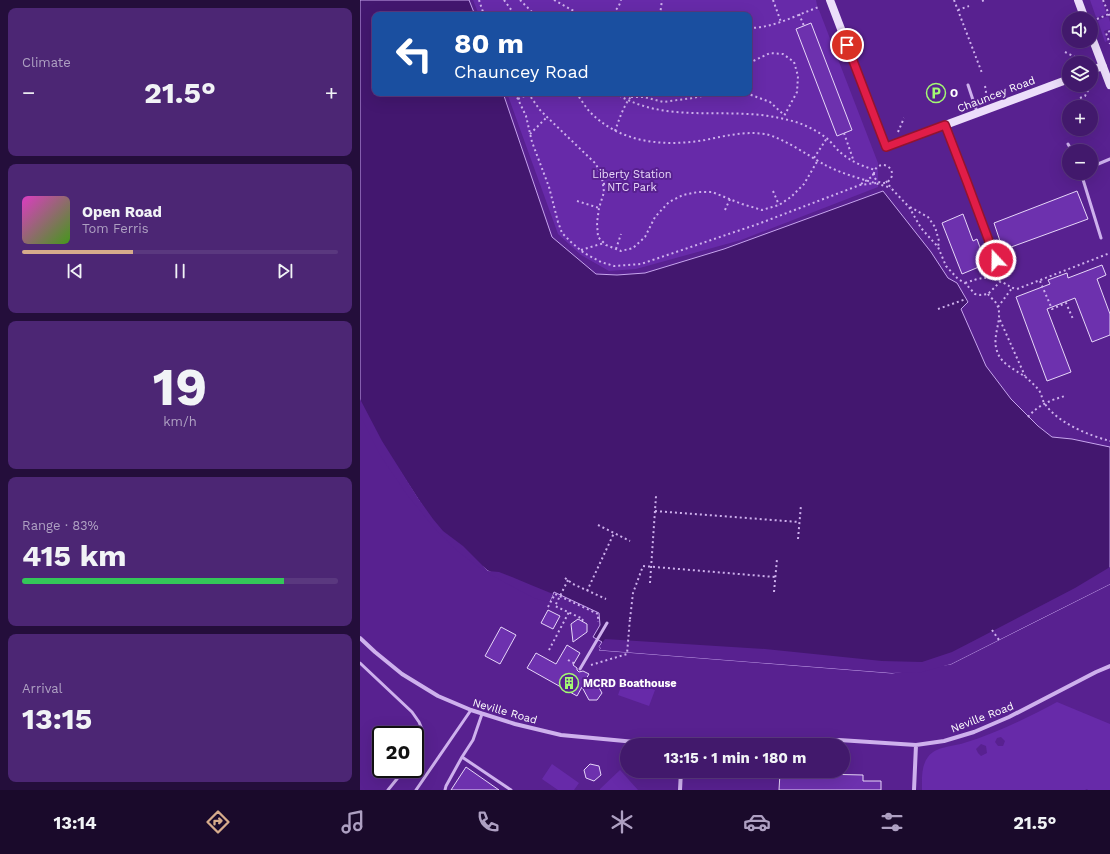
<!DOCTYPE html>
<html lang="en">
<head>
<meta charset="utf-8">
<style>
  body { margin:0; font-family:"Work Sans",sans-serif; background:#4c2674; color:#f1f3f6; height:100vh; display:flex; flex-direction:column; font-size:15px; white-space:nowrap }
  * { box-sizing:border-box; margin:0 }
  p { font-size:13px; color:#aea0c2 }
  .icon { flex:none; width:22px; height:22px; fill:none; stroke:currentColor; stroke-width:2; stroke-linecap:round; stroke-linejoin:round }
  .map { position:relative; flex:1; overflow:hidden }
  .side { display:flex; flex-direction:column; gap:8px; padding:8px; background:#240e3b; width:360px }
  .side>* { flex:none }
  .hud { position:absolute; left:12px; top:12px; width:380px; height:84px; border-radius:8px; box-shadow:0 4px 16px #0002,0 0 0 1px #5a387f; background:#1a4fa0; color:#fff; overflow:hidden }
  .fabs { position:absolute; left:702px; top:12px; display:grid; gap:8px }
  .fabs a { display:grid; place-items:center; width:36px; height:36px; border-radius:50%; background:#42196c; box-shadow:0 4px 16px #0002,0 0 0 1px #5a387f; font-size:20px }
  .speed { position:absolute; left:12px; top:726px; display:flex; gap:8px; font-size:20px; font-weight:700; text-align:center }
  .speed>* { display:grid; place-content:center; width:52px; height:52px; border-radius:50%; background:#42196c; box-shadow:0 4px 16px #0002,0 0 0 1px #5a387f; line-height:1 }
  .speed .limit { border:2px solid #111; border-radius:6px; background:#fff; color:#111 }
  .pin { position:absolute; display:grid; place-items:center; width:34px; height:34px; color:#fff; margin:-17px; border:2px solid #fff; border-radius:50%; box-shadow:0 1px 4px #0007 }
  .me { position:absolute; width:44px; margin:-22px; rotate:339deg; stroke-linejoin:round; filter:drop-shadow(0 0 3px #0008) }
  .turn { display:flex; align-items:center; gap:14px; height:84px; padding:0 16px; font-size:18px }
  .turn .icon { width:52px; height:52px; stroke-width:2.5 }
  .turn b { display:block; font-size:28px; line-height:34px }
  .big { font-size:30px; font-weight:700; line-height:1.1 }
  .side .tile { flex:1; display:flex; flex-direction:column; justify-content:center; gap:6px; min-width:0; padding:0 14px; border-radius:8px; background:#4c2674 }
  .side .dial { align-items:center; gap:0 }
  .dial b { font-size:52px; line-height:1 }
  .song { display:flex; align-items:center; gap:12px }
  .cover { width:48px; height:48px; border-radius:6px; background:linear-gradient(135deg,hsl(310 70% 55%),hsl(100 70% 35%)) }
  .played { height:4px; border-radius:2px; background:linear-gradient(90deg,#d6ab8b 35%,#5a387f 35%) }
  .keys { display:flex; justify-content:space-around; direction:ltr }
  .heat { display:flex; justify-content:space-between; align-items:center; font-size:22px; direction:ltr }
  .charge { height:6px; border-radius:3px; background:linear-gradient(90deg,#34c759 83%,#5a387f 0) }
  .trip { position:absolute; left:260px; top:738px; width:230px; height:40px; border-radius:20px; background:#42196c; box-shadow:0 4px 16px #0002,0 0 0 1px #5a387f; font-weight:700; line-height:40px; text-align:center }
  .tabs { display:flex; height:64px; justify-content:space-around; align-items:center; background:#1a0a2b; color:#aea0c2 }
  .tabs .icon { width:28px; height:28px }
  .tabs .on { color:#d6ab8b }
  .tabs b { font-size:18px; color:#f1f3f6 }
  main { display:flex; flex:1; min-height:0 }
  .map>svg:first-child { display:block }
</style>
</head>
<body>
<main>
<section class="side">
<div class="tile"><p>Climate</p>
<div class="heat"><a>−</a><b class="big">21.5°</b><a>+</a></div>
</div>
<div class="tile">
<div class="song"><i class="cover"></i><div><b>Open Road</b><p>Tom Ferris</p></div></div>
<div class="played"></div>
<div class="keys"><svg class="icon" aria-label="previous" viewBox="0 0 24 24"><path d="M18 5L8 12l10 7zM5 5v14"/></svg><svg class="icon" aria-label="pause" viewBox="0 0 24 24"><path d="M8 5v14M16 5v14"/></svg><svg class="icon" aria-label="next" viewBox="0 0 24 24"><path d="M6 5l10 7-10 7zM19 5v14"/></svg></div>
</div>
<div class="tile dial"><b>19</b><p>km/h</p></div>
<div class="tile"><p>Range · 83%</p><b class="big">415 km</b><div class="charge"></div></div>
<div class="tile"><p>Arrival</p><b class="big">13:15</b></div>
</section>
<div class="map">
<svg width="750" height="790" viewBox="0 0 750 790">
  <rect width="100%" height="100%" fill="#582190"/>
  <!-- green -->
  <path fill="#672aa9" fill-rule="evenodd" d="M113 0H456L458 10H459L518 163V187L381 240 276 269 249 271 221 255 198 234 147 93H389V15H119Z
    M730 0H742L747 14 738 17H736Z
    M748 16 750 22V29L744 31 747 41 745 42 738 21 739 20Z
    M264 678 295 690 289 706 258 695Z
    M697 702 750 724V790H728L727 789 725 790H562C562 779 561 766 568 757 576 746 592 747 604 743 637 733 667 718 697 702ZM641 737 645 741 643 746H638L635 742 637 738ZM621 744 626 746 627 753 621 756 618 753 616 749Z
    M192 764 219 783 214 790H198L182 779Z
    M260 770 278 790H240V789Z"/>
  <!-- water -->
  <path fill="#43176f" stroke="#c7a5ee" d="M0 0H109L115 15H15V93H143L192 237 236 274 257 275 285 273 364 249 523 191 571 252 588 278 597 283 608 302 601 309 626 366 651 399 678 426 692 437 712 439 750 447V584L591 664 532 673 239 650 241 648 239 647 242 642 233 637 240 625 239 613 194 592 190 601 128 571 78 530 0 410Z"/>
  <!-- pier -->
  <path fill="#582190" d="M0 399 22 441 58 498 73 519 83 531 103 546 128 571 139 572 152 577 171 585 193 594 190 601 188 602 174 598 127 573 101 554 77 531 48 496 20 455 0 415Z
    M750 567V584L591 664 562 672 532 673 239 650 241 648 239 647 245 639 405 649 522 661 562 662 592 652 623 636 715 588Z"/>
  <!-- building -->
  <path fill="#6d31ae" stroke="#e7d7f9" d="M451 23 492 130 477 136 436 29Z
    M717 191 728 219 643 250 634 223Z
    M603 214 613 241 617 239 626 264 602 274 582 223Z
    M742 265 746 275 737 279 750 314V335L732 342 715 298 687 309 711 372 687 381 656 297 690 284 688 280 707 273 708 278Z
    M188 610 200 616 193 629 181 623Z
    M218 619 227 624V632L213 642 211 624Z
    M141 627 156 635 140 664 125 656Z
    M207 645 220 653 213 665 217 668V670L219 672 223 671 229 674 223 684H237L242 693 237 700H229L222 687 217 696 167 668 176 653 196 664Z
    M230 764 239 766 241 775 234 781 226 778 224 770Z
    M106 767 139 790H91Z
    M420 773 503 775V781H521V790H419Z"/>
  <g fill="none" stroke-linecap="round" stroke-linejoin="round">
    <!-- path -->
    <path stroke="#ceb1ed" stroke-width="2" stroke-dasharray="2 3" stroke-linecap="butt" d="M119 0 124 15
      M144 0 155 15
      M160 0 175 15
      M194 0 221 15
      M413 0 421 22
      M594 0 622 73
      M743 0 750 17
      M622 1 625 0
      M598 10 609 6
      M439 14 444 26
      M248 15C255 13 259 7 261 0
      M300 15 302 0
      M737 19 749 14
      M389 28C414 28 436 15 459 7
      M750 31 746 33 750 44
      M705 52 725 62
      M389 63 410 53 423 54 434 62 438 76 437 92 423 118
      M625 86 626 91 625 101
      M155 93 166 116 172 142 189 187 198 222 202 233 211 242 224 253 241 262 254 266 281 264 398 224 500 185 516 183
      M168 93 180 110 187 117 236 164 242 178 244 192 239 208 237 223 238 237 246 245 261 251 273 248 285 237 295 217 309 202 323 195 338 192H352L382 204 402 210 419 205 431 197 444 184 458 160
      M216 93C221 99 225 107 231 113 261 143 304 147 345 140 365 136 384 131 405 134 424 138 450 157 467 166 487 176 510 181 531 188
      M255 93C307 126 368 105 424 119 439 122 453 128 465 137 471 141 475 148 480 152 490 161 502 166 515 170
      M268 93 271 97H284L303 102 333 98 356 93
      M386 93 410 102 424 115
      M720 98 725 96 731 85
      M158 99 169 94
      M255 131C259 120 263 107 270 98 273 96 276 95 279 93
      M538 132 544 118
      M484 133 494 162
      M170 134 187 117
      M454 158 467 138
      M514 174a9 9 0 1 1 18 0a9 9 0 1 1-18 0Z
      M526 181 531 188 549 207 561 228 578 247 586 266 598 279 605 283 615 294 620 295 628 294 641 281
      M243 184 257 183
      M501 184 513 176V172
      M413 191 419 205
      M217 201 239 208
      M550 207 568 217 575 227 579 241 578 247
      M365 210 370 199
      M256 249 261 234
      M221 250 244 243
      M680 281 692 309 706 303 713 319
      M605 283C620 278 627 275 642 282 648 285 651 288 657 289L750 253
      M628 294C630 297 634 300 636 303 645 317 631 335 637 351 641 365 657 370 668 379 672 383 677 387 680 392 682 396 682 400 685 404 698 423 728 435 750 441
      M638 307 652 288
      M578 309 606 299
      M640 320 665 376
      M668 417C678 405 691 400 705 396
      M295 511 439 522
      M238 525 270 541
      M438 539 441 505
      M205 578 213 584 246 599
      M208 580 195 606 223 619 222 621
      M290 583 296 496
      M227 591 254 533
      M414 592 417 559
      M188 607 195 594 238 614V622
      M270 619 273 593 283 566 415 577
      M632 630 639 640
      M189 650 209 612
      M208 660 215 664
      M231 665 267 654 270 618"/>
    <!-- lane -->
    <path stroke="#ceb1ed" stroke-width="3" d="M608 85 617 112
      M585 125 607 182 636 260 643 266 653 269
      M708 144 712 151
      M731 167 750 159
      M721 173 741 238
      M0 663 52 712 59 722 62 729 63 737 59 751 55 756
      M220 669 247 623
      M102 757 151 790
      M28 790 45 769
      M56 790 111 710
      M85 790 86 786 102 757 113 740 122 714"/>
    <!-- street -->
    <path stroke="#ceb1ed" stroke-width="4" d="M0 638 15 652 42 674 78 696 111 710 155 724 201 735 307 745
      M395 745 446 741 479 740 556 745 584 741 614 732 649 717 736 672 750 666
      M320 790 321 771
      M554 790 556 745"/>
    <!-- secondary -->
    <path stroke="#ecdefa" stroke-width="8" d="M470 0 526 147 709 79
      M718 0 725 19
      M731 35 750 85
      M731 70 743 66"/>
  </g>
  <g fill="none" stroke-linecap="round" stroke-linejoin="round">
    <defs>
      <path id="route" d="M487 45 526 147 585 125 607 182 636 260"/>
    </defs>
    <!-- route casing -->
    <use href="#route" stroke="#92132f" stroke-width="10"/>
    <!-- route -->
    <use href="#route" stroke="#e11d48" stroke-width="7"/>
  </g>
  <!-- icons -->
  <defs>
    <symbol id="parking-ring" viewBox="-11 -11 22 22"><circle r="9.5" fill="#582190" stroke="#a3f973" stroke-width="1.5"/><path d="M-3.5-5.5H1a3.5 3.5 0 0 1 0 7H-1V5.5H-3.5ZM-1-3.4V-.6H.8a1.4 1.4 0 0 0 0-2.8Z" fill="#a3f973"/></symbol>
    <symbol id="building-ring" viewBox="-11 -11 22 22"><circle r="9.5" fill="#582190" stroke="#a3f973" stroke-width="1.5"/><path d="M-4-6H4V6H1V3H-1V6H-4ZM-2.5-4.3h1.7v1.8h-1.7ZM.8-4.3h1.7v1.8H.8ZM-2.5-1h1.7V.8h-1.7ZM.8-1h1.7V.8H.8Z" fill="#a3f973"/></symbol>
  </defs>
  <g fill-rule="evenodd">
    <use href="#parking-ring" x="565" y="82" width="22" height="22"/>
    <use href="#building-ring" x="198" y="672" width="22" height="22"/>
  </g>
  <g text-anchor="middle" stroke-width="4" stroke-linejoin="round" paint-order="stroke">
    <!-- poi labels -->
    <g font-size="11" font-weight="bold" fill="#fff" stroke="#582190" text-anchor="start">
      <text x="590" y="97">O</text>
      <text x="223" y="687">MCRD Boathouse</text>
    </g>
    <!-- street labels -->
    <g font-size="11" fill="#fff" stroke="#582190">
      <text transform="translate(636 94) rotate(-21)" y="4">Chauncey Road</text>
      <text transform="translate(145 711) rotate(16)" y="4">Neville Road</text>
      <text transform="translate(622 717) rotate(-21)" y="4">Neville Road</text>
    </g>
    <!-- park labels -->
    <g font-size="11" fill="#e7d7f9" stroke="#582190">
      <text x="272" y="178">Liberty Station<tspan x="272" dy="13">NTC Park</tspan></text>
    </g>
  </g>
</svg>
<div class="fabs">
<a><svg class="icon" aria-label="sound" viewBox="0 0 24 24"><path d="M4 9h4l5-4v14l-5-4H4zM17 9q2 3 0 6"/></svg></a>
<a><svg class="icon" aria-label="layers" viewBox="0 0 24 24"><path d="M12 4l9 5-9 5-9-5zM3 14l9 5 9-5"/></svg></a>
<a>+</a>
<a>−</a>
</div>
<div class="speed"><div class="limit">20</div></div>
<div class="pin" style="left:487px;top:45px;background:#d93025"><svg class="icon" aria-label="arrive" viewBox="0 0 24 24"><path d="M6 21V4h12l-3 4 3 4H6"/></svg></div>
<svg class="me" style="left:636px;top:260px" viewBox="-20 -20 40 40"><circle r="17" fill="#e11d48" stroke="#fff" stroke-width="3"/><path d="M0-11L8 9 0 5-8 9z" fill="#fff"/></svg>
<div class="trip">13:15 · 1 min · 180 m</div>
<div class="hud">
<div class="turn"><svg class="icon" aria-label="left" viewBox="0 0 24 24"><path d="M17 20v-9H6M10 6l-5 5 5 5"/></svg><div><b>80 m</b>Chauncey Road</div></div>
</div>
</div>
</main>
<nav class="tabs">
<b>13:14</b>
<svg class="icon on" aria-label="directions" viewBox="0 0 24 24"><path d="M12 3l9 9-9 9-9-9zM9 14v-3h6M13 9l2 2-2 2"/></svg>
<svg class="icon" aria-label="music" viewBox="0 0 24 24"><path d="M9 18V5l10-2v13"/><circle cx="6" cy="18" r="3"/><circle cx="16" cy="16" r="3"/></svg>
<svg class="icon" aria-label="phone" viewBox="0 0 24 24"><path d="M5 4h4l2 5-3 2q2 4 5 5l2-3 5 2v4C11 20 4 13 5 4z"/></svg>
<svg class="icon" aria-label="climate" viewBox="0 0 24 24"><path d="M12 3v18M4 7l16 10M4 17L20 7"/></svg>
<svg class="icon" aria-label="car" viewBox="0 0 24 24"><path d="M5 17H2v-5l4-1 3-4h7l3 4 3 1v5h-3M9 17h6M6 11h13"/><circle cx="7" cy="17" r="2"/><circle cx="17" cy="17" r="2"/></svg>
<svg class="icon" aria-label="filters" viewBox="0 0 24 24"><path d="M4 7h16M4 17h16"/><circle cx="9" cy="7" r="2"/><circle cx="15" cy="17" r="2"/></svg>
<b>21.5°</b>
</nav>
</body>
</html>
